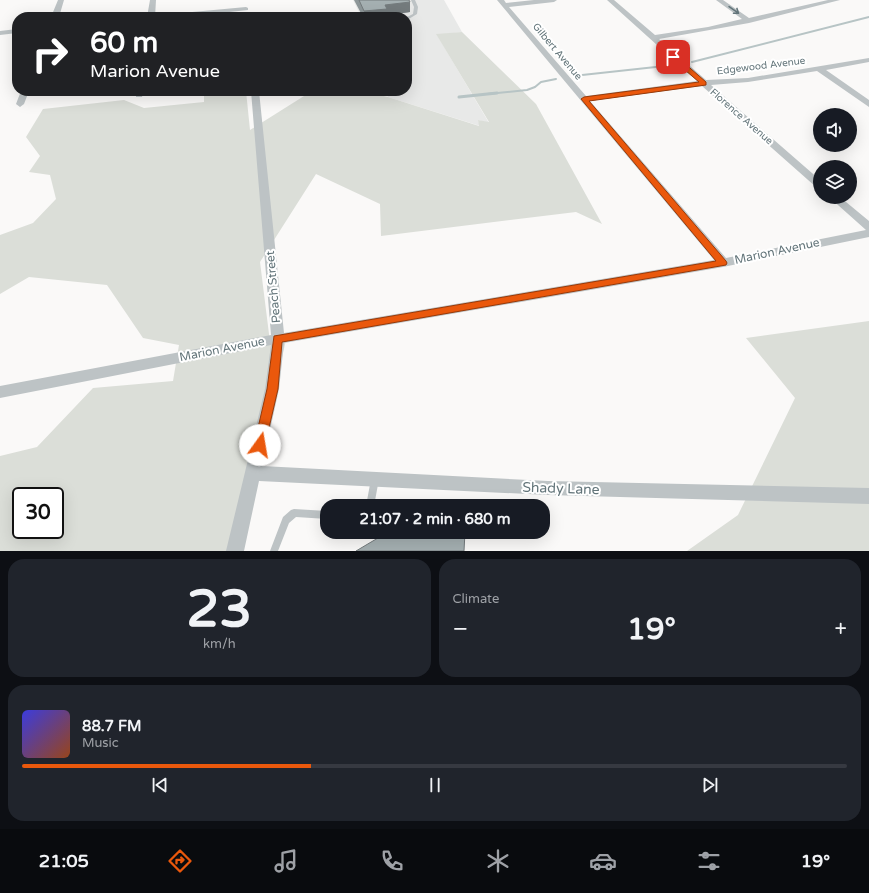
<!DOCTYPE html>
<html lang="en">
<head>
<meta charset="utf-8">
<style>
  body { margin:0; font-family:"Varela Round",sans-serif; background:#20242c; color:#f1f3f6; height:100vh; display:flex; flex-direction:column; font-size:15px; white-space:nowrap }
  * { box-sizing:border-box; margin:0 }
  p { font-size:13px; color:#9ea1a6 }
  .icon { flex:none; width:22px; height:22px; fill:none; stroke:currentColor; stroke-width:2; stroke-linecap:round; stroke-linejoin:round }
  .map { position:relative; height:551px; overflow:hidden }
  .side { display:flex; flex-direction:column; gap:8px; padding:8px; background:#0d0f14; flex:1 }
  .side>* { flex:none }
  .banner { position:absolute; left:12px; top:12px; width:400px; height:84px; border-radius:16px; box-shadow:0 4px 16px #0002; background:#202124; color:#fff; overflow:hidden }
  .controls { position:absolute; left:813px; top:108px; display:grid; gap:8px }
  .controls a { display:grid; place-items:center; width:44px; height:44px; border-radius:50%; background:#171b24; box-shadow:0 4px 16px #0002; font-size:20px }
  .speed { position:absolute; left:12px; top:487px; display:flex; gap:8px; font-size:20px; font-weight:700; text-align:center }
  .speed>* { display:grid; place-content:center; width:52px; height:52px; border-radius:50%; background:#171b24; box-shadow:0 4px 16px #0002; line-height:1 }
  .speed .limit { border:2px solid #111; border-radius:6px; background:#fff; color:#111 }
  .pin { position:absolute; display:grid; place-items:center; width:34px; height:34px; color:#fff; margin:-17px; border-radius:8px; box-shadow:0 2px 6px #0006 }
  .me { position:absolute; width:44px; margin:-22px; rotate:13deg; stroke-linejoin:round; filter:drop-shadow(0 0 3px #0008) }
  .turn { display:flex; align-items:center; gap:14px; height:84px; padding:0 12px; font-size:18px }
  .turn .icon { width:52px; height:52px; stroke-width:2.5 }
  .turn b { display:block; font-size:28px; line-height:34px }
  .big { font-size:30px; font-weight:700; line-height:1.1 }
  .side .card { flex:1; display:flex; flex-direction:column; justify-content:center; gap:6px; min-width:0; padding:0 14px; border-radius:16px; background:#20242c }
  .side .dial { align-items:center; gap:0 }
  .dial b { font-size:52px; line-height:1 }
  .song { display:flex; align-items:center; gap:12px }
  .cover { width:48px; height:48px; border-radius:6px; background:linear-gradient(135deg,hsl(240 70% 55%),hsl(20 70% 35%)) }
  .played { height:4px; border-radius:2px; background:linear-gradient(90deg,#ea580c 35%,#363941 35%) }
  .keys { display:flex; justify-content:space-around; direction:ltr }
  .heat { display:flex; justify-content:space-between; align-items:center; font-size:22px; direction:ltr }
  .side .tiles { flex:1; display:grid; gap:8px; grid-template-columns:1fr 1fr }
  .card:last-child { grid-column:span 2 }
  .trip { position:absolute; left:320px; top:499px; width:230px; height:40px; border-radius:16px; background:#171b24; box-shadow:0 4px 16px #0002; font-weight:700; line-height:40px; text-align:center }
  .tabs { display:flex; height:64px; justify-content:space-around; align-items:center; background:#090b0e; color:#9ea1a6 }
  .tabs .icon { width:28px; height:28px }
  .tabs .current { color:#ea580c }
  .tabs b { font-size:18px; color:#f1f3f6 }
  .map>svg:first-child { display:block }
</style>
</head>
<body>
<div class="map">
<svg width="869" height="551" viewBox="0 0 869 551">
  <rect width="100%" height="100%" fill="#faf9f8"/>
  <!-- built -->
  <path fill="#e8e9e8" d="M353 0H444L462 32 437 35 489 123 478 120 480 126 388 97 385 91H407V17H353L361 16Z"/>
  <!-- green -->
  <path fill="#dbded8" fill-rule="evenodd" d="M462 32 536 104 602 224 576 212 381 236 380 204 316 174 260 262 270 342 286 340 238 551H0V456L37 447 93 388 173 381 179 345 143 338 107 285 29 277 0 294V235L33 223 56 199 50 175 29 172 40 156 26 137 43 109 124 100 144 108 204 102V91H246L250 130 312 91H362L388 97 479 126 478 120 489 122 436 34ZM21 496H55V530H21Z
    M869 321V551H687L738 515 795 398 746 338Z"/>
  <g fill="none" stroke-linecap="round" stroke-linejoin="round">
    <!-- stream-far1 -->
    <path stroke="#b7c4c5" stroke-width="2" d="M692 62 869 17
      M573 76 674 65
      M487 94 527 90 535 87 541 82 556 79"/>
    <!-- stream -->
    <path stroke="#b7c4c5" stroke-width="3" d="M459 97 497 93"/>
    <!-- service -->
    <path fill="#bdc3c5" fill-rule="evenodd" d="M411 0H415L418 7 417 14 407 20V17L413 14 414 7Z
      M375 475 378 476 379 479 374 506H366L371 479 372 476Z
      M294 509 327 511V519L296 517 289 523 278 551H270L283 517 291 510Z"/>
    <!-- minor -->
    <path fill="#bdc3c5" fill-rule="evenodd" d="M58 0H64L59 17H51Z
      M150 0H156L155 17H147Z
      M497 0H504L506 3 534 0H557L554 2 509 7 586 96 697 81 607 0H614L655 35 708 27 742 19 716 0H723L749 18 828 0H840L749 23 659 39 706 80 748 78 869 58V62L826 70 869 100V107L817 71 748 82 711 85 820 180V188L816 187 702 86 590 101 726 258 866 230 829 197H840L869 221V237L723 267 284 343 279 389 262 466 548 481 869 488V504L548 495 259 481 244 551H226L265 389 271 345 0 398V386L271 335 251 91H259L284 333 714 260Z
      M246 7 248 8V10L183 17H156L160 15Z
      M17 29V33L0 35V31Z
      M21 91H29L24 104 20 107 16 104Z
      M136 91H144L142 97H136Z"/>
  </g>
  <!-- wall -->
  <path fill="#8e9799" d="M354 0H409L410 12 388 15V17H363Z"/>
  <!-- shaded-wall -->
  <path fill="#747b7d" d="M410 2V12L388 15V17H365L364 11 385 5Z"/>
  <!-- building -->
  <path fill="#a5b0b2" stroke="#747b7d" d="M359 0H409L410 2 385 5 387 9 364 11Z
    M396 501 459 506H396Z
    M388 532H465L464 551H356Z"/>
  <!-- one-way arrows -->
  <defs><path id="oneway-shaft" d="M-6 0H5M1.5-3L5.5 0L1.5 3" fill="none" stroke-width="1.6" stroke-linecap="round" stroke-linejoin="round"/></defs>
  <use stroke="#63757a" href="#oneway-shaft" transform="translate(734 10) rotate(35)"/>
  <!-- route -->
  <path fill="#ea580c" stroke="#983908" d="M671 55H675L706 82V85L589 101 726 261 727 263 726 265 282 342 278 389 265 445 264 448 260 450 256 448 254 445 267 389 274 336 716 261 581 99 584 97 699 82 671 58Z"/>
  <g text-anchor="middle" stroke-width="4" stroke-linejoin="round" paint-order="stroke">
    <!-- far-street labels -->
    <g font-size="10" fill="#63757a" stroke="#fff">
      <text transform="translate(558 51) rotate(50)" y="4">Gilbert Avenue</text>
      <text transform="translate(761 65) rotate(-7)" y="4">Edgewood Avenue</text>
      <text transform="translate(742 116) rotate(41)" y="4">Florence Avenue</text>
    </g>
    <!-- street labels -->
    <g font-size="12" fill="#63757a" stroke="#fff">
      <text transform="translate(777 251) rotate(-12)" y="4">Marion Avenue</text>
      <text transform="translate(273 287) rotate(-95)" y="4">Peach Street</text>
      <text transform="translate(222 349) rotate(-11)" y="4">Marion Avenue</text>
    </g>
    <!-- near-street labels -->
    <g font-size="14" fill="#63757a" stroke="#fff">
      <text transform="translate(561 488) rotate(2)" y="5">Shady Lane</text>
    </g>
  </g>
</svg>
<div class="controls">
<a><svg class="icon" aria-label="sound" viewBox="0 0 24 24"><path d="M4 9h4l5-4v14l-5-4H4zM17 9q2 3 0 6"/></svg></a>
<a><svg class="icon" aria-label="layers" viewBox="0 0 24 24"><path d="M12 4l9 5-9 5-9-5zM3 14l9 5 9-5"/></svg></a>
</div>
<div class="speed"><div class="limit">30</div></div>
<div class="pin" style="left:673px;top:57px;background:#d93025"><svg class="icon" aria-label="arrive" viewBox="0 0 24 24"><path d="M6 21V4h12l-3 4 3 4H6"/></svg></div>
<svg class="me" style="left:260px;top:445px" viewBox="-20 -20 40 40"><circle r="19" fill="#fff"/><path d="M0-13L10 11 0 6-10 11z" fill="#ea580c"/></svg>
<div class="trip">21:07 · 2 min · 680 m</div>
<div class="banner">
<div class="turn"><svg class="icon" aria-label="right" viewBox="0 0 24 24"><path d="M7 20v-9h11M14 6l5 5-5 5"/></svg><div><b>60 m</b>Marion Avenue</div></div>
</div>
</div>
<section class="side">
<div class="tiles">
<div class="card dial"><b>23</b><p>km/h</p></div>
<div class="card"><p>Climate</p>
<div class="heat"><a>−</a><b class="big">19°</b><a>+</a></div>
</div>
<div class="card">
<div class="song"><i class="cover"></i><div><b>88.7 FM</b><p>Music</p></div></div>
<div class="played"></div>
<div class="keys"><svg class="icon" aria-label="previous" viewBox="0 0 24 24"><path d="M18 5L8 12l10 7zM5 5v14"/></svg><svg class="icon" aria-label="pause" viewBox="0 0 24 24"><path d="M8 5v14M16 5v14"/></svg><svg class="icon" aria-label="next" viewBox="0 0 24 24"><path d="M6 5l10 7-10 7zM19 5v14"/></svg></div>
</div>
</div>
</section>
<nav class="tabs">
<b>21:05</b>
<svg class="icon current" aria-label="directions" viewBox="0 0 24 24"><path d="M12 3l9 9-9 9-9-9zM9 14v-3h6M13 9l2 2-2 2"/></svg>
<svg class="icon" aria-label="music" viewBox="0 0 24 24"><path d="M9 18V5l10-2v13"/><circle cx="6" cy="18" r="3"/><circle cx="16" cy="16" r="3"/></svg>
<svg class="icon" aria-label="phone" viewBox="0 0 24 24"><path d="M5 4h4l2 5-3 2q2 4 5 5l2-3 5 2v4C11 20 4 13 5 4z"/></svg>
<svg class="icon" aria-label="climate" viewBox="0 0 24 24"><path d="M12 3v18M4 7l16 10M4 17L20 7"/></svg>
<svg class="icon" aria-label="car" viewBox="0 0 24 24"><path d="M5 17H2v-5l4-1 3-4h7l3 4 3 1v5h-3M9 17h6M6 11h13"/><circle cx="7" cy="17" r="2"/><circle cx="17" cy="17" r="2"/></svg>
<svg class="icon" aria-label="filters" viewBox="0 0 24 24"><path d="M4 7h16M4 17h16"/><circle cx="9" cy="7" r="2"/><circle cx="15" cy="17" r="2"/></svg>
<b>19°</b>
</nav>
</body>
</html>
